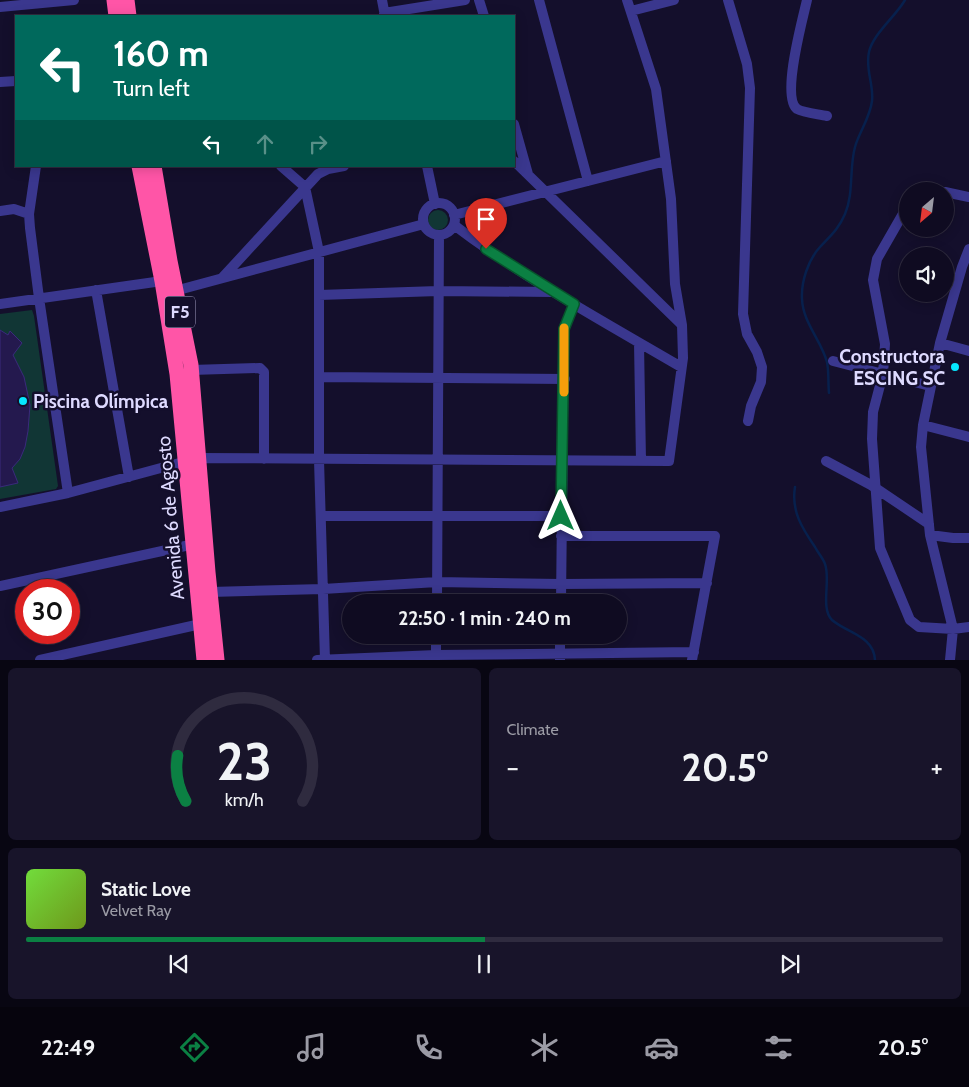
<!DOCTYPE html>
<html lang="en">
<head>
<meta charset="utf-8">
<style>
  body { margin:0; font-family:Cabin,sans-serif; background:#18142a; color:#f1f3f6; height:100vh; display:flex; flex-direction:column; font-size:19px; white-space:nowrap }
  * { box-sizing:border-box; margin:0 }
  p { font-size:16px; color:#9b9ba5 }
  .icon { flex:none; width:28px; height:28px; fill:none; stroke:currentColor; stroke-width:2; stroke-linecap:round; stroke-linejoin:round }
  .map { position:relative; height:660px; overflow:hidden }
  .side { display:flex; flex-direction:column; gap:8px; padding:8px; background:#080612; flex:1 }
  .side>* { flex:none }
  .guide { position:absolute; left:15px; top:15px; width:500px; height:152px; border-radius:0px; box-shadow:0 2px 12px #0003,0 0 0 1px #2f2b3f; background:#00695c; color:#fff; overflow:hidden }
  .needle { width:32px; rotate:208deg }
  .buttons { position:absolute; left:899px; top:182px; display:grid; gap:10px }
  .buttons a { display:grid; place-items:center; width:55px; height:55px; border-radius:50%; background:#0f0b21; box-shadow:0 2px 12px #0003,0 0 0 1px #2f2b3f; font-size:25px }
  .speed { position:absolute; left:15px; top:579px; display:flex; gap:10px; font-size:25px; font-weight:700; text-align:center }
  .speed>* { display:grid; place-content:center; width:65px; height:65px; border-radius:50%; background:#0f0b21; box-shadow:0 2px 12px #0003,0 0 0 1px #2f2b3f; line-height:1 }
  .speed .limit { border:8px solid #d22; background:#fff; color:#111 }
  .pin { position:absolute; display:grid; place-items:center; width:42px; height:42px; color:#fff; margin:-51px -21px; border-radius:50% 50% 50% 0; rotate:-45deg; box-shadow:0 0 5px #0007 }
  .pin .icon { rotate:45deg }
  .me { position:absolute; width:55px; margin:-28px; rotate:0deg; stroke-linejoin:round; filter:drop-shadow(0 0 4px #0008) }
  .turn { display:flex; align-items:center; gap:18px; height:105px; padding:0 15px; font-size:22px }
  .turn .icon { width:65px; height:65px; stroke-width:2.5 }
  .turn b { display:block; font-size:35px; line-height:42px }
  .lanes { display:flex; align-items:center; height:48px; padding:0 15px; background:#0003; justify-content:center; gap:25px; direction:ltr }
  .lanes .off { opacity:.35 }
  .big { font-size:38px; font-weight:800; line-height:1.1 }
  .side .card { flex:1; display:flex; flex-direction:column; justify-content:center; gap:8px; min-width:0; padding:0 18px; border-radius:8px; background:#18142a }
  .side .dial { align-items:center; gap:0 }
  .dial svg { height:130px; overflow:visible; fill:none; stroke:#2f2b3f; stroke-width:7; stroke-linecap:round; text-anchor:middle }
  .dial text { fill:#f1f3f6; stroke:none }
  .song { display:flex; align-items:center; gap:15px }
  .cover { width:60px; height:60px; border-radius:8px; background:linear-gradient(135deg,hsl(100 70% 55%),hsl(80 70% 35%)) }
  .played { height:5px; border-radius:2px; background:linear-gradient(90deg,#0b8043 50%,#2f2b3f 50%) }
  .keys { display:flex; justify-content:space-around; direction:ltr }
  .heat { display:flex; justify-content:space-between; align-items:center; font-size:28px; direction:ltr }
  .side .tiles { flex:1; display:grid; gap:8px; grid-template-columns:1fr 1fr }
  .card:last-child { grid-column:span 2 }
  .trip { position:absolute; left:342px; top:594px; width:285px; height:50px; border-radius:25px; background:#0f0b21; box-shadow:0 2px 12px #0003,0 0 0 1px #2f2b3f; font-weight:800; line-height:50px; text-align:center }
  .menu { display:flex; height:80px; justify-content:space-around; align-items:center; background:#06040d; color:#9b9ba5 }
  .menu .icon { width:35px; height:35px }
  .menu .active { color:#0b8043 }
  .menu b { font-size:22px; color:#f1f3f6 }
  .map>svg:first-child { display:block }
</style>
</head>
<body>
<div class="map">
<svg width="969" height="660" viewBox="0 0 969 660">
  <rect width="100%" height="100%" fill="#140f2c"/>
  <!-- green -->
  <path fill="#113635" d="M428 220a10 10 0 1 1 20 0a10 10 0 1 1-20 0Z
    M32 310 34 316 58 486 56 489 0 499V314Z"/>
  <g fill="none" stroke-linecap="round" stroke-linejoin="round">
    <!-- stream -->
    <path stroke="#07204d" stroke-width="2.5" d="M829 393C828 383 829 372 827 362 821 340 803 323 802 299 801 282 808 260 820 247 831 235 838 230 845 214 854 193 849 169 855 147 859 132 870 118 872 101 874 85 865 69 869 52 873 34 895 17 905 0
      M795 487C791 511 802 528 815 547 818 553 823 558 825 564 831 580 820 608 832 620 847 633 874 636 875 660"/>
  </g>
  <!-- building -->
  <path fill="#24194e" stroke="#3a2a7c" d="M0 330 8 335 10 331 22 343 13 355 24 377 30 405 28 431 25 447 20 459 12 468 18 483 0 487Z"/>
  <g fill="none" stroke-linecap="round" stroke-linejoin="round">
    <!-- minor -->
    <path stroke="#3a378e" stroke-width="10" d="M382 0 385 16
      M479 0 484 16
      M539 0 588 181
      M728 0 747 64 750 88 743 314 747 334 757 352 762 367 761 382 751 406 748 421
      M807 0C803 18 781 97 797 109 804 113 818 114 827 116
      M0 7 74 0
      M631 11 674 0
      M384 13 465 0
      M0 82 16 81
      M514 124 528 174
      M514 161 682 325
      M36 166 29 214 30 228 39 298 68 493
      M281 166 305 187 319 252V460L325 660
      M427 166 435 204
      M916 191 923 188 940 191
      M945 192 969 197
      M423 219a16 16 0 1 1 32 0a16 16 0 1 1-32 0Z
      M908 205 877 259 873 280 885 344 883 374 873 412 872 439 880 548 910 620 919 627 953 629 969 627
      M0 211 14 209 29 214
      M454 215 666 161
      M454 225C525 279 604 322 681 367
      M223 277 318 174 328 169 344 166
      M96 290 129 477
      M171 292 424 224
      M319 295 438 291 552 292
      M0 304 162 281
      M639 343 641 461
      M940 343 969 351
      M833 361 930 386
      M191 370 260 368 264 372V459
      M319 377 565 379
      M923 425 969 437
      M826 461 871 485 929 524
      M0 507 68 493 198 458 669 461 683 358 682 325 675 284 671 199 656 89 627 0
      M321 516H561
      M930 535 953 538H969
      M561 536H715L692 660
      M0 586 199 543
      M210 592 323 589 437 582 561 584 707 583
      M437 602 439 235
      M561 602 564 329 574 304
      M40 660 205 623
      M317 660 436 655 694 652
      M436 660V635
      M560 660V635
      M950 660 953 629 930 535 921 447 923 425 940 343 962 267 969 249"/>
    <!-- highway -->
    <path stroke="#ff55a7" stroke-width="15" d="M114 0 116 16
      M127 0 129 16
      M139 166 162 281 177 374 204 660
      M154 166 170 261 191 365 208 572 217 660"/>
  </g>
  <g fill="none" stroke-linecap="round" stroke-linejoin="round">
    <defs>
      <path id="route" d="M486 249 574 304 564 329 561 516"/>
    </defs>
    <!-- route casing -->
    <use href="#route" stroke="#07532c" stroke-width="12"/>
    <!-- route -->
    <use href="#route" stroke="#0b8043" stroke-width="9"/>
    <!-- slow -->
    <path stroke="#f59e0b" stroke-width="9" d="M564 392V328"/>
  </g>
  <!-- markers -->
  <g fill="#06e7ff" stroke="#140f2c" stroke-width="2">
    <circle cx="955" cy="367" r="5"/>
    <circle cx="23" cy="401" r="5"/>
  </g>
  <g text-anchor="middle" stroke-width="5" stroke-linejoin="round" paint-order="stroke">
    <!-- shield labels -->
    <rect fill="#140f2c" stroke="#a19dc0" stroke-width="1" x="165" y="296.5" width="30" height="31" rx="4"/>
    <g font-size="18" font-weight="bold" fill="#dedaff">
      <text x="180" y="318">F5</text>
    </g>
    <!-- poi labels -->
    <g font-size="19" font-weight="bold" fill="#dedaff" stroke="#140f2c" text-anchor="end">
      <text x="945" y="363">Constructora<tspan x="945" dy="22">ESCING SC</tspan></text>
      <text x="33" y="408" text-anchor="start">Piscina Olímpica</text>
    </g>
    <!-- street labels -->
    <g font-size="19" fill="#dedaff" stroke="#140f2c">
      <text transform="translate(170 518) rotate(-95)" y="7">Avenida 6 de Agosto</text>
    </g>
  </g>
</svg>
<div class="buttons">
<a><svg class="needle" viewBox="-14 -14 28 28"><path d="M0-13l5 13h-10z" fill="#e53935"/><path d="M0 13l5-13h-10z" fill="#9b9ba5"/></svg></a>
<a><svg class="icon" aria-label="sound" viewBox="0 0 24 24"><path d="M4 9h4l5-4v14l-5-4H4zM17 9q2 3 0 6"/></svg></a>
</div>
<div class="speed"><div class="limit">30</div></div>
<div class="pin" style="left:486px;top:249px;background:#d93025"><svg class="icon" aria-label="arrive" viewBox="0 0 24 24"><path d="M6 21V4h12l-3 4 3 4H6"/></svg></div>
<svg class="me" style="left:561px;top:516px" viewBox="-20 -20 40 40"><path d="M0-17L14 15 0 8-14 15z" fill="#0b8043" stroke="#fff" stroke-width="4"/></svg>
<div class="trip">22:50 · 1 min · 240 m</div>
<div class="guide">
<div class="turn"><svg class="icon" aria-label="left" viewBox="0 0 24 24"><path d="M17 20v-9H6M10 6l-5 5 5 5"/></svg><div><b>160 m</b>Turn left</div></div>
<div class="lanes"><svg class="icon" aria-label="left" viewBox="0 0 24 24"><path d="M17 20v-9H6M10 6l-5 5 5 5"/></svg><svg class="icon off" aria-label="ahead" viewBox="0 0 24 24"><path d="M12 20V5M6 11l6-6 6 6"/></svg><svg class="icon off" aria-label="right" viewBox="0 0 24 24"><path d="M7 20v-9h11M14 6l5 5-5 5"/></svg></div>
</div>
</div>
<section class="side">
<div class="tiles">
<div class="card dial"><svg viewBox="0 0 100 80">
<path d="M14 69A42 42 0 1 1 86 69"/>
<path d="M14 69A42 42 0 0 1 9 41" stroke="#0b8043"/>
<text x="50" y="56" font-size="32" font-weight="700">23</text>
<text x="50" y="72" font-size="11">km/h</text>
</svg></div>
<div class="card"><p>Climate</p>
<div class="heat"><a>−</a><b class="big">20.5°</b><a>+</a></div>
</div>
<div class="card">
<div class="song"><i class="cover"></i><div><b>Static Love</b><p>Velvet Ray</p></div></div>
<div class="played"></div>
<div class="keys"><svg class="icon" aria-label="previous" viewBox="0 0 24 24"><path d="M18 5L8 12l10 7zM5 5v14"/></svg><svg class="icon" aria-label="pause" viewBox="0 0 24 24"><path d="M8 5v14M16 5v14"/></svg><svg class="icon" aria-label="next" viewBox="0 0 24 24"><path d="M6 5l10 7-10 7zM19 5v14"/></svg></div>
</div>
</div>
</section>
<nav class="menu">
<b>22:49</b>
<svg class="icon active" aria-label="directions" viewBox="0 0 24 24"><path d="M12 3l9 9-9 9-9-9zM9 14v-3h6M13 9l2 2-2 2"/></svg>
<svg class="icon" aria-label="music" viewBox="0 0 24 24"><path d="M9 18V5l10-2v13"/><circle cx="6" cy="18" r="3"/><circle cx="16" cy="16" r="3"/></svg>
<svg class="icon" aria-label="phone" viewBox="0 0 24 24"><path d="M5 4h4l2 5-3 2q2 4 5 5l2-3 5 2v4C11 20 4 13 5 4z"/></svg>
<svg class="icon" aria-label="climate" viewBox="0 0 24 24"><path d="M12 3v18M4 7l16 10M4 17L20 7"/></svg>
<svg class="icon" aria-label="car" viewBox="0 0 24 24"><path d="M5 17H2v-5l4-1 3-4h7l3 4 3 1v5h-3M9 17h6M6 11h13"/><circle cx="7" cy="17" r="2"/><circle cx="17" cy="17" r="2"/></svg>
<svg class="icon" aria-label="filters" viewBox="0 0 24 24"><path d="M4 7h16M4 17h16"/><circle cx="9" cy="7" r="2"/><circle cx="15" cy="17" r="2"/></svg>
<b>20.5°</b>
</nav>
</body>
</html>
